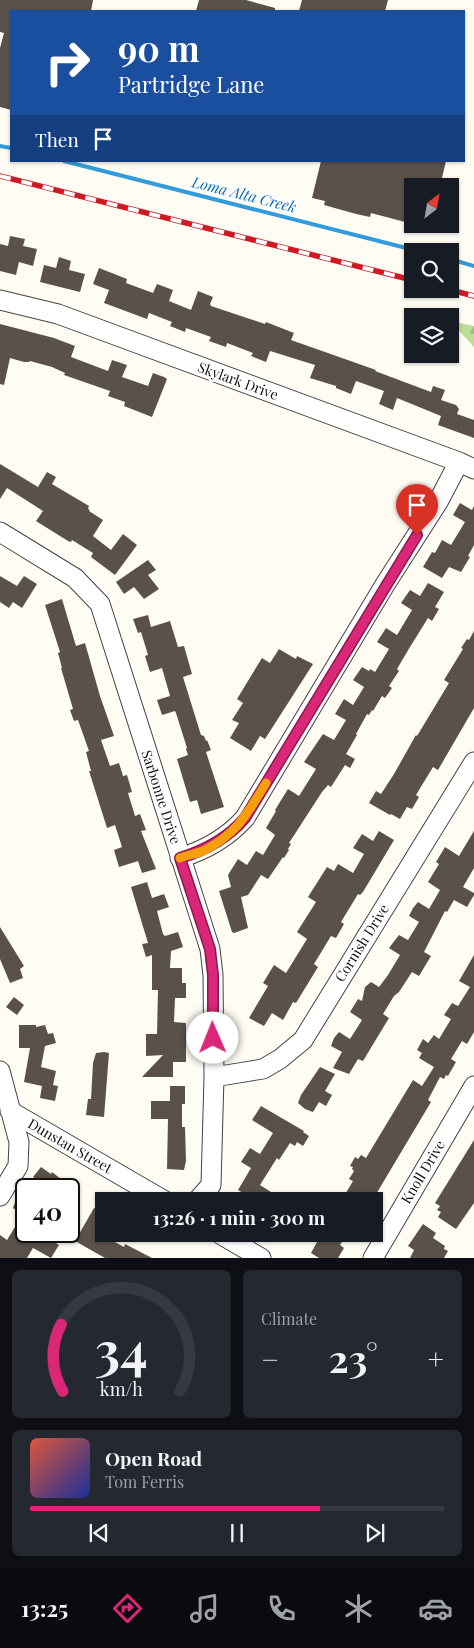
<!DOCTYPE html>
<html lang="en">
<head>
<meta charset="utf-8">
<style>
  body { margin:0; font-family:"Playfair Display",serif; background:#242831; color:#f1f3f6; height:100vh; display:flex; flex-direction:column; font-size:19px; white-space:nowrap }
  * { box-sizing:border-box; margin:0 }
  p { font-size:16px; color:#9ea1a6 }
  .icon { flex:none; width:28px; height:28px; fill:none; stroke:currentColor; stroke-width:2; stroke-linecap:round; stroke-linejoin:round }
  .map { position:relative; height:1258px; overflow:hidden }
  .side { display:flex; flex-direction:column; gap:12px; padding:12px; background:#0d0f14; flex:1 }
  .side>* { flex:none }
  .banner { position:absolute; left:10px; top:10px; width:455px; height:152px; border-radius:0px; box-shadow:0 1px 4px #0004; background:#1a4fa0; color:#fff; overflow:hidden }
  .needle { width:32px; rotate:31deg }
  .buttons { position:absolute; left:404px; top:178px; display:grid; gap:10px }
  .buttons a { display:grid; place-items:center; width:55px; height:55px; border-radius:0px; background:#171b24; box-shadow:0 1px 4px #0004; font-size:25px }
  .speed { position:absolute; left:15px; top:1178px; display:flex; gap:10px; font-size:25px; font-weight:700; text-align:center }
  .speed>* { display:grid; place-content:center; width:65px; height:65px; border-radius:50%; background:#171b24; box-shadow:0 1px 4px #0004; line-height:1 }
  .speed .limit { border:2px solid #111; border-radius:8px; background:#fff; color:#111 }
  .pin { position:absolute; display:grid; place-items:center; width:42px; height:42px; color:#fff; margin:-51px -21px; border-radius:50% 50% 50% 0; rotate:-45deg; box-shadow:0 0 5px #0007 }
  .pin .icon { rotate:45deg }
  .me { position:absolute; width:55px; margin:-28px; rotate:359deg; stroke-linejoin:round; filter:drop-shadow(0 0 4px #0008) }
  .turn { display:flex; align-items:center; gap:18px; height:105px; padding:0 25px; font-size:22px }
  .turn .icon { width:65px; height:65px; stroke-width:2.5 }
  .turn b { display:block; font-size:35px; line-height:42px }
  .then { display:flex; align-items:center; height:48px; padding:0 25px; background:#0003; gap:10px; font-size:19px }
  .big { font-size:38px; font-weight:700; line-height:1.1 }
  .side .card { flex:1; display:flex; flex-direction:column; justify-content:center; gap:8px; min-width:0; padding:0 18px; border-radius:8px; background:#242831 }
  .side .dial { align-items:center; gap:0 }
  .dial svg { height:130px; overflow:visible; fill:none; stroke:#363941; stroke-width:7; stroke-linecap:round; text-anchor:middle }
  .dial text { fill:#f1f3f6; stroke:none }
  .song { display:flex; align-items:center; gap:15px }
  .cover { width:60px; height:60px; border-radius:8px; background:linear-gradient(135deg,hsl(10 70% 55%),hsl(230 70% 35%)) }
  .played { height:5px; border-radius:2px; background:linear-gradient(90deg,#db2777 70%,#363941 70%) }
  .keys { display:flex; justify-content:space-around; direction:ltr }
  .heat { display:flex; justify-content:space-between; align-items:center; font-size:28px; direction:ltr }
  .side .tiles { flex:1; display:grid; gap:12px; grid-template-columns:1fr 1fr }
  .card:last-child { grid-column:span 2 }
  .trip { position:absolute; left:95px; top:1192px; width:288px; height:50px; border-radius:0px; background:#171b24; box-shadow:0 1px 4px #0004; font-weight:700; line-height:50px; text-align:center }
  .tab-bar { display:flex; height:80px; justify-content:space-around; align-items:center; background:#090b0e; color:#9ea1a6 }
  .tab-bar .icon { width:35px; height:35px }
  .tab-bar .active { color:#db2777 }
  .tab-bar b { font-size:22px; color:#f1f3f6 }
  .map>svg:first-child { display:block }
</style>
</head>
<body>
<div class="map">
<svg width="474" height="1258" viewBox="0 0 474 1258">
  <defs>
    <pattern id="forest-firs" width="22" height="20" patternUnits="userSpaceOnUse" patternTransform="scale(1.25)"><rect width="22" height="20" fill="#b9e096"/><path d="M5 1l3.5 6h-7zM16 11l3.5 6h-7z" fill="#9ebf80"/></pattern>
  </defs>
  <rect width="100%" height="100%" fill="#fffcf3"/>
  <!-- forest -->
  <path fill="url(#forest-firs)" d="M450 321 474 326V347Z"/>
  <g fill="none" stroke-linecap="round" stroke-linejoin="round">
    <!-- stream -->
    <path stroke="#339bda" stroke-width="4" d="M0 146 11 148
      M64 161 418 251
      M450 259 474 266"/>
  </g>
  <!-- building -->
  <path fill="#5a514b" d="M0 0H93L91 11H11V110L0 107V48L4 33 0 32Z
    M199 0H246L275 8V11H196Z
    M302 0H388L385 11H299Z
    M321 161H446L440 186H412V210L408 209 405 222 371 213 370 217 356 214 324 205 325 201 312 198Z
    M10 236 25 239 23 246 37 249 33 266 19 262 16 275 0 271V244L8 246Z
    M59 257 71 261 69 270 85 274 80 292 40 282 44 265 56 268Z
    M99 268 127 279 126 283 153 293 157 284 173 290 169 301 191 310 198 291 213 297 210 304 211 306 265 324 266 322 294 333 291 340 376 370 375 371 431 392 433 386 445 390 441 400 456 405 459 409 457 414 474 420V438L438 425 441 416 397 398 393 410 379 404 384 391 356 381 351 394 336 388V386L310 378 315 365 270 351 266 362 251 356 253 353 227 343 226 347 209 341 211 337 186 328 185 332 170 326 172 322 149 313 147 319 104 303 109 290 93 284Z
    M0 324 54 338 75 346 71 357 108 371 112 360 127 365 122 377 148 386 153 373 164 377 167 379 152 417 124 406 125 402 108 396 110 391 64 375 65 373 52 367 30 361 29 362H24L10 358 4 385 0 384Z
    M0 464 38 487 47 472 56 477 52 484 89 506 88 509 90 510 89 511 103 520 93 536 111 550 123 534 137 545 115 575 91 557 93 553 72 540 71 542 68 541 36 521 43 511 29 502 7 488 0 499Z
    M460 503 472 510 474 506V545L468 556 470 557 461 572 449 567 442 578 423 567 432 552 435 553 442 540 451 545 465 522 453 515Z
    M148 560 156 570 148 575 159 589 144 599 134 587 124 594 116 582Z
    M0 576 17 586 24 576 37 584 22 608 13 602 9 608 0 602Z
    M428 583 444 592 435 607 439 609 432 621 428 618 410 647 397 669 399 671 389 686 392 688 385 698 382 696 373 711 372 710 369 715 367 714 356 734 357 735 346 754 355 759 350 768 345 765 331 787 328 785 322 792 289 843 291 844 288 849 289 850 284 858 283 857 268 879 261 875 248 895 241 897 248 928 234 933 232 932 219 891 231 887 228 875 238 859 247 865 256 851 263 855 275 835 266 828 276 811 275 810 288 789 299 796 316 769 304 762 323 734 334 740 346 720 335 714 344 699 353 705 364 687 353 680 362 667 369 671 370 669 375 672 389 649 377 642 386 628 397 635 412 610 401 603 410 590 420 596Z
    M62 599 76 646 85 643 100 696 114 736 101 740 110 766 119 763 123 776 127 775 132 792 128 793 135 816 140 814 146 830 141 831 156 869 142 873 138 861 119 867 114 850 122 847 115 825 107 828 89 771H91L86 752 89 751 78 720 74 721 70 710 73 709 61 668H62L58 653 60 652 45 605Z
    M148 615 151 627 170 621 178 647 184 646 192 674 183 677 201 735 204 736 206 741 207 740 211 750 206 752 224 807 201 814 197 800 190 802 177 759 188 755 186 749 187 748 176 713 175 711 162 715 157 700 170 696 162 668 150 672 145 656 148 655 141 632 138 633 133 619Z
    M474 631V708L438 770 433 767 416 795 419 797 412 809 407 807 400 819 391 814 390 815 369 803 376 791 381 794 394 774 416 735 417 736 449 683 444 680 463 649 461 648 467 639 469 640Z
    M279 649 296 659 297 656 313 664 265 739 260 736 251 751 230 738 239 723 232 720 243 703 237 699 262 658 270 663Z
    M379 831 394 840 363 892 360 895 358 894 341 922 344 924 336 938 331 936 314 964 318 967 296 1003 293 1002 283 1020 272 1013 264 1026 249 1018 268 986 263 983 274 965 286 973 307 939 297 932 316 902 308 897 327 867 334 871 338 864 353 873 364 854 353 848 362 834 373 841Z
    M474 831V868L463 887 474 893V895L467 907 454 900 447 912 445 911 424 952 431 956 419 976 412 972 399 992 394 996 383 1014 389 1018 363 1061 358 1059 349 1074 333 1068 342 1052 331 1046 334 1038 339 1032 350 1039 362 1020 350 1012 358 999 362 1001 365 987 371 982 379 987 388 975 400 955 389 948 399 935 408 940 419 922 409 916 413 908 418 902 429 909 440 890 428 882 439 864 436 862 445 847 459 856Z
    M147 882 152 898 164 894 169 907 157 911 163 934 165 936 178 932 183 947 171 951 170 968H182V983H186V998H175L174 1022 186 1023V1062H173V1077H142L163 1055 146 1056V1034H157L158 990H152V955L146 957 142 944 148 943 131 887Z
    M0 927 24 966 20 969 23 978 10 983 0 959Z
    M474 955V1032L467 1044 462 1041 451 1059 456 1062 448 1076 446 1075 444 1079 440 1077 428 1100 431 1102 372 1201H341L353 1181 349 1179 354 1171 352 1169 353 1167 350 1166 355 1157 358 1159 361 1155 366 1158 413 1080 422 1086 434 1067 419 1058 422 1053 417 1050 423 1039 428 1043 434 1035 439 1039 451 1019 444 1015 452 1003 458 1006 470 987 459 981Z
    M14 997 24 1005 17 1015 6 1007Z
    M19 1025H36V1027L45 1025 48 1034 53 1033 56 1043 45 1046 41 1067 56 1071 53 1085 58 1086 55 1101 40 1098 42 1086 24 1082 30 1048H19Z
    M104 1052 109 1053 104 1117 86 1115 88 1099H91L93 1063 96 1053Z
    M320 1067 335 1074 325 1091 332 1095 326 1106 319 1102 313 1112 305 1109 298 1103 301 1095Z
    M170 1086H185V1104H182V1127H185L186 1161 184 1170 167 1169 168 1119H151V1101H170Z
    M261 1106 304 1131 303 1132 309 1136 303 1146 297 1142 295 1146 290 1143 279 1160 277 1158 260 1185 271 1192 265 1201H247L250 1197 238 1190 251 1168 241 1162 250 1148 260 1154 273 1133 252 1120Z
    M474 1140V1203L456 1229 438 1217 441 1212 437 1210 440 1206 435 1203Z
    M41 1167 51 1174 52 1172 61 1179 54 1189H48L33 1177Z
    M24 1178 26 1179V1231H45L43 1235 59 1245 51 1258 33 1248 27 1258H0V1235L7 1240 23 1214 13 1208Z
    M94 1208 104 1213V1236L124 1247 125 1244 152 1258H105L75 1241Z
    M423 1224 436 1233 433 1238 445 1246 444 1249 448 1251 444 1258H410L414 1250 408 1246Z
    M304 1234H347L340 1245 344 1248 338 1258H319L311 1253 317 1242Z"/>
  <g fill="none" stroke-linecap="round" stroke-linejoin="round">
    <defs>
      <path id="minor" d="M0 300 58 314 459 462 474 469
        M0 532 75 578 100 604 210 949 213 975 214 1077 211 1185 197 1201
        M180 858C206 850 227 838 245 818L386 583 438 502 459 462
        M0 1071 19 1142 18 1166 0 1196
        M214 1077 263 1069 280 1059 303 1040 474 762
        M10 1111 165 1201
        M220 1234 261 1258
        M373 1258 474 1086"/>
    </defs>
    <!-- minor casing -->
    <use href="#minor" stroke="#434343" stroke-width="21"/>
    <!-- minor -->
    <use href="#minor" stroke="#fff" stroke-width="19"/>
    <defs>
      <path id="rail" d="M0 176 412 280
        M447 289 474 296"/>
    </defs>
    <!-- rail casing -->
    <use href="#rail" stroke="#ce1a27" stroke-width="5.5"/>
    <!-- rail -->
    <use href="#rail" stroke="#fff" stroke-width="4" stroke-dasharray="11" stroke-linecap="butt"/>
  </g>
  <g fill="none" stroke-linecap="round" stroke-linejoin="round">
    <defs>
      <path id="route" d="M213 1038V975L210 949 180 858C206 850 228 838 245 818L417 535"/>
    </defs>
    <!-- route casing -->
    <use href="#route" stroke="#8e194d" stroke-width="12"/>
    <!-- route -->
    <use href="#route" stroke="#db2777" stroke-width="9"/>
    <!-- slow -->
    <path stroke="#f59e0b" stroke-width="9" d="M180 858C187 855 196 854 203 851 237 834 247 814 266 783"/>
  </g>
  <g text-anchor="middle" stroke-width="5" stroke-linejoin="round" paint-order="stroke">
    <!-- street labels -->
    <g font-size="14" fill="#101010" stroke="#fff">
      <text transform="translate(238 381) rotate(20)" y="5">Skylark Drive</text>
      <text transform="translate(161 797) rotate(72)" y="5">Sarbonne Drive</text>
      <text transform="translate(362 943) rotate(-58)" y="5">Cornish Drive</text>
      <text transform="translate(70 1146) rotate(30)" y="5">Dunstan Street</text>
      <text transform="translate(423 1172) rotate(-59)" y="5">Knoll Drive</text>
    </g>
    <!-- water labels -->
    <g font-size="15" font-style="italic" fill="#0c6caf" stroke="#fff">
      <text transform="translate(244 195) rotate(14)" y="5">Loma Alta Creek</text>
    </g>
  </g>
</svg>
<div class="buttons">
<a><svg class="needle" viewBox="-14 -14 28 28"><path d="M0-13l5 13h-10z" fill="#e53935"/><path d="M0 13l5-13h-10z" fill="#9ea1a6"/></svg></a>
<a><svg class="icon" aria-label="search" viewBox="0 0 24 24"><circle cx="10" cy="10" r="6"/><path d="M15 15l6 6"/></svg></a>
<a><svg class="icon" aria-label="layers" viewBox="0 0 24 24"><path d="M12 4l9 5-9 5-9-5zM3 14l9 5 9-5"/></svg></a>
</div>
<div class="speed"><div class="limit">40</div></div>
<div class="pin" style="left:417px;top:535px;background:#d93025"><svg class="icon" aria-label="arrive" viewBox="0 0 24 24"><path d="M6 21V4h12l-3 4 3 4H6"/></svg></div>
<svg class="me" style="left:213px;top:1038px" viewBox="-20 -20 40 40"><circle r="19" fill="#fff"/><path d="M0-13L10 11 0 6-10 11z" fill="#db2777"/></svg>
<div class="trip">13:26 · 1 min · 300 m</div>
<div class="banner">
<div class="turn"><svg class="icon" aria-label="right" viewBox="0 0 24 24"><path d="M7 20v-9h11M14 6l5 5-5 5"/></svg><div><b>90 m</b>Partridge Lane</div></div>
<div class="then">Then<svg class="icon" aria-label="arrive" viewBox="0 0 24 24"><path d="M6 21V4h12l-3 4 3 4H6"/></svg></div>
</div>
</div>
<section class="side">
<div class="tiles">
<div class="card dial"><svg viewBox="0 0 100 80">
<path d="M14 69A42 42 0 1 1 86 69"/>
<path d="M14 69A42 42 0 0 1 13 28" stroke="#db2777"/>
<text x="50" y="56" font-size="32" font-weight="700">34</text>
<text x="50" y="72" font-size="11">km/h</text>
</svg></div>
<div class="card"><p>Climate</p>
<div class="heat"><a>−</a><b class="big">23°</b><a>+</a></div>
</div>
<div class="card">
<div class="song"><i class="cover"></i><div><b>Open Road</b><p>Tom Ferris</p></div></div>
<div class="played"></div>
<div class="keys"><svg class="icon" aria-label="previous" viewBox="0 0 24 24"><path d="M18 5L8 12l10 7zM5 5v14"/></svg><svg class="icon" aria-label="pause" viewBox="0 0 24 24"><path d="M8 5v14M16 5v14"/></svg><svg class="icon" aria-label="next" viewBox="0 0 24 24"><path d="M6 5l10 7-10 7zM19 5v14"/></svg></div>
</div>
</div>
</section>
<nav class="tab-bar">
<b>13:25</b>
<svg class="icon active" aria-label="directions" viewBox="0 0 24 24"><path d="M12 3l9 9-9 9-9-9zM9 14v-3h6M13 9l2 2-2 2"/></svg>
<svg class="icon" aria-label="music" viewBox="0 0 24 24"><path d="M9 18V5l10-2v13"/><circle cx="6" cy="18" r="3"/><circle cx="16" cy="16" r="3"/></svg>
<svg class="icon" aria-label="phone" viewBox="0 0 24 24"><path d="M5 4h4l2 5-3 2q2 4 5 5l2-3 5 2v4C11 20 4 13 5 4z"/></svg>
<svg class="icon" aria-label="climate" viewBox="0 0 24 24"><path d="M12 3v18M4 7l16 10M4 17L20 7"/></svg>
<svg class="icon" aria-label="car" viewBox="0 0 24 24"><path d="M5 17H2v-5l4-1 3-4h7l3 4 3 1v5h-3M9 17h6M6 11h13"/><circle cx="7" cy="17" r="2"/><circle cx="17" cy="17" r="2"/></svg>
</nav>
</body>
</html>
